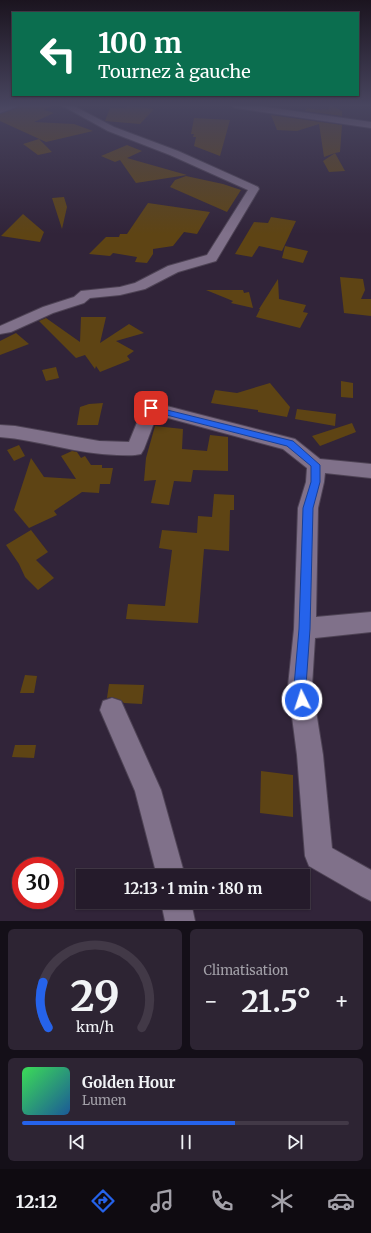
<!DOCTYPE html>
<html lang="fr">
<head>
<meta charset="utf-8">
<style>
  body { margin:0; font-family:Merriweather,serif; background:#2d2433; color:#f1f3f6; height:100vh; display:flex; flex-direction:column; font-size:15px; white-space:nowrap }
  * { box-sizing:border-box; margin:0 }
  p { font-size:13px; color:#a3a1a9 }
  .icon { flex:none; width:22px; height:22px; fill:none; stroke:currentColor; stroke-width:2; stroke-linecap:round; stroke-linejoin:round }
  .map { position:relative; height:921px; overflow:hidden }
  .drawer { display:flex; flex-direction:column; gap:8px; padding:8px; background:#140f18; flex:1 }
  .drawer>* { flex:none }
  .guide { position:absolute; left:12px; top:12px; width:347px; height:84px; border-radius:0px; box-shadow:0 1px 3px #0004,0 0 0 1px #423947; background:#0b6e4f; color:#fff; overflow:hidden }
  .speed { position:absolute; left:12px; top:857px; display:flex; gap:8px; font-size:20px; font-weight:700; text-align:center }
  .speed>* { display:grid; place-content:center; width:52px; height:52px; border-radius:50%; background:#251b2b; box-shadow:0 1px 3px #0004,0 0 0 1px #423947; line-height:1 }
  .speed .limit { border:6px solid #d22; background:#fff; color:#111 }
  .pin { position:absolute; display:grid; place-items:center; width:34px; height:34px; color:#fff; margin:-17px; border-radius:8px; box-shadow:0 2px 6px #0006 }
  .me { position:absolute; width:44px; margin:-22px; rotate:356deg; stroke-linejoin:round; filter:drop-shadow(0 0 3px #0008) }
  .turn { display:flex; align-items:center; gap:14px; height:84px; padding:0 20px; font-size:18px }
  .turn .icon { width:52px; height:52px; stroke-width:2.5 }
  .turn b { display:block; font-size:28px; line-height:34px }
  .big { font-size:30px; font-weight:700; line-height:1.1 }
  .drawer .card { flex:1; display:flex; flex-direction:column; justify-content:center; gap:6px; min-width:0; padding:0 14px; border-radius:6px; background:#2d2433 }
  .drawer .dial { align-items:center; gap:0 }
  .dial svg { height:104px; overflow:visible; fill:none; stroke:#423947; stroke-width:7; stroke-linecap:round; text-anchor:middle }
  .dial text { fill:#f1f3f6; stroke:none }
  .song { display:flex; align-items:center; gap:12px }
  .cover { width:48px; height:48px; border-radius:6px; background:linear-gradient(135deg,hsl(130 70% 55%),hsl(210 70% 35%)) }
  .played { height:4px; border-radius:2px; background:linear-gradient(90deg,#2563eb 65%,#423947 65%) }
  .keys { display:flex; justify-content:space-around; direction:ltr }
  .heat { display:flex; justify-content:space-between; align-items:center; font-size:22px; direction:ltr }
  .drawer .tiles { flex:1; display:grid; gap:8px; grid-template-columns:1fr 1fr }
  .card:last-child { grid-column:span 2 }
  .trip { position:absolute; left:76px; top:869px; width:234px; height:40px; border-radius:0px; background:#251b2b; box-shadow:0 1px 3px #0004,0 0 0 1px #423947; font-weight:700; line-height:40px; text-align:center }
  .tab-bar { display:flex; height:64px; justify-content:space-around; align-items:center; background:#0f0b11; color:#a3a1a9 }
  .tab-bar .icon { width:28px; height:28px }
  .tab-bar .active { color:#2563eb }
  .tab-bar b { font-size:18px; color:#f1f3f6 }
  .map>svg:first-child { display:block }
</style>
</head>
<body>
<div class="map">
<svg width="371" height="921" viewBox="0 0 371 921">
  <rect width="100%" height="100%" fill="#312439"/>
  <!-- building -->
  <path fill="#5e4414" d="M19 105H54L44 110 54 113 34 122 74 124 93 131 46 142 0 121V114L18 108Z
    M331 105 342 111V116L305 111 307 108 320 110 323 109 328 110Z
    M127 106 154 109 140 124 105 121 110 108H126Z
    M271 115 342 125 340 152 335 153 345 171 329 172 323 161 335 153 324 157 319 124 297 131 277 130Z
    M194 118 230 120 220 156 194 146 196 137H193L194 134H191Z
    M39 139 52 152 38 155 23 144Z
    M127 145 142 151 127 158 187 175 136 183 120 160 115 162 101 156Z
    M186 176 223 184 241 190 227 212 170 187 175 180Z
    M64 197 67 207 62 229 52 198Z
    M148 203 210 212 197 234 184 232 173 246 153 249V254L147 263 135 262 137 257 113 253 110 256 89 254 106 237H119L120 234H127Z
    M23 214 44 232 40 242 1 236Z
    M271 217 296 221 282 251 259 246 252 257 235 254 254 222 268 223Z
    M285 246 308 251 303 263 282 258Z
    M340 277 363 279 365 290 361 299H371V316L344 313Z
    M278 279 279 299 306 305 303 312 308 313 300 328 256 317 260 309H259Z
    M206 290H243L244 293 249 292 253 308 231 303 233 301Z
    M81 317H106L100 343 129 324 144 333 116 341 134 351 127 356 130 360 100 372 96 366 95 369 85 355 76 358 39 321 46 318 80 342Z
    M16 333 29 344 0 355V341Z
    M56 367 59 378 46 381 42 370Z
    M341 381 353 383V398L341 397Z
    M270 383 290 407 287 417 258 412V410L211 403 215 390 237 393Z
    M103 403 98 425H77L80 407 89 404Z
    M297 409 336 414 335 426 295 419Z
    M352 423 356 432 320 446 312 436Z
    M155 426 183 429 182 449 207 451 210 435 228 437V471L193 470 191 482 174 481 169 505 151 503 156 480 144 481 146 458Z
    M19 445 25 456 14 461 7 450Z
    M72 451 77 452 81 458 85 456 91 465H102V468H113L110 484H100L99 493 82 492 54 511 57 515 29 528 14 510 31 458 44 477 76 479 61 456Z
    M214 494 234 495V510H230L229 551 204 549 198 623 126 619 128 604 165 606 172 550 159 548 162 530 197 533 198 516 212 517Z
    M31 530 48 552 36 560 54 578 38 590 25 577 19 564 6 545Z
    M25 675 37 676 34 693H20Z
    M109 684 144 685 142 704 124 703 121 700 112 697 107 698Z
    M15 745H36L34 758 12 757Z
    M261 771 293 775V817L260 813Z"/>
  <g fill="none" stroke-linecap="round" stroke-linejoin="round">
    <defs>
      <path id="minor" d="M6 105H18L17 107 0 113V107Z
        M61 105H72L114 127 178 151 258 187 259 189 216 261 178 272 145 289 120 295 90 298 84 303 53 313 11 332 0 334V326L43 307 74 297 81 291 120 287 135 283 168 266 207 255 248 190 170 155 108 131Z
        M231 105H253L371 122V128L235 108Z
        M151 402 295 439 320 459 371 464V478L325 473 324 482 318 508 316 617 371 612V632L315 638 312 686 323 755 332 848 371 870V901L361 896 309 866 305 856 297 755 288 686 294 629 298 508 306 482 307 468 283 449 157 415 144 449 141 454C133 456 125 455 117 455 77 454 39 440 0 437V425L15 426 99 441 129 442 143 408 145 404Z
        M112 698 121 701 161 790 185 876H157L135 791 100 710 103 701Z
        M161 902H191L195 921H165Z"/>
    </defs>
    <!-- minor casing -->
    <use href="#minor" stroke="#4e4355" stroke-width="2"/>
    <!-- minor -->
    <use href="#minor" fill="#80718a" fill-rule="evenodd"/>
  </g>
  <!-- sky -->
  <linearGradient id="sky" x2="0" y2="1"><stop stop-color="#1b141f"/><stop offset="0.45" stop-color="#48455f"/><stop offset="1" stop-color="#48455f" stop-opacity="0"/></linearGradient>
  <rect width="371" height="234" fill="url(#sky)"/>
  <!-- route -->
  <path fill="#2563eb" stroke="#184099" d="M148 406H151L293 441 320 465V482L313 508 310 629 306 686 308 700 307 704 302 706 298 704 294 686 299 629 303 508 311 482V466L287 446 151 411H148L147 408Z"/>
</svg>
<div class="speed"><div class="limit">30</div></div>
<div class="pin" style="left:151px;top:408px;background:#d93025"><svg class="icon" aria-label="arrive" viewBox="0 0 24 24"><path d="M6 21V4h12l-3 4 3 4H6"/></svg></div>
<svg class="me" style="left:302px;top:700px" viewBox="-20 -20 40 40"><circle r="17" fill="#2563eb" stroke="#fff" stroke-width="3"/><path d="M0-11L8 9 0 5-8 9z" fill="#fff"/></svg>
<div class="trip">12:13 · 1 min · 180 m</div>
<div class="guide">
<div class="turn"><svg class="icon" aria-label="left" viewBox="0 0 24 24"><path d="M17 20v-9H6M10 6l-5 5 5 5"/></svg><div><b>100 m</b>Tournez à gauche</div></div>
</div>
</div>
<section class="drawer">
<div class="tiles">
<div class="card dial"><svg viewBox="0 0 100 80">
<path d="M14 69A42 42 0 1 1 86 69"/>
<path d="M14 69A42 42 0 0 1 10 34" stroke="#2563eb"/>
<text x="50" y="56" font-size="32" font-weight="700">29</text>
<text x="50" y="72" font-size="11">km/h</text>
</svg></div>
<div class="card"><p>Climatisation</p>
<div class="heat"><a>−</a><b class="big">21.5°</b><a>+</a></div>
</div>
<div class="card">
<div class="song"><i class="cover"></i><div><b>Golden Hour</b><p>Lumen</p></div></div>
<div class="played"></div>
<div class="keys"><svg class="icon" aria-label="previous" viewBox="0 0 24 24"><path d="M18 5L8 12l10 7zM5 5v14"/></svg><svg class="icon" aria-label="pause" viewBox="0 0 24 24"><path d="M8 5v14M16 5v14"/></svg><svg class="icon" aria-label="next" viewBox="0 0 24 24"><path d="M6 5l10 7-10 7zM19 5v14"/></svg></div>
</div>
</div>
</section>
<nav class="tab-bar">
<b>12:12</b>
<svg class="icon active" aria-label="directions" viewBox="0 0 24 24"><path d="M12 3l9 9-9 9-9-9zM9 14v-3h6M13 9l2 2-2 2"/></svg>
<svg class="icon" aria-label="music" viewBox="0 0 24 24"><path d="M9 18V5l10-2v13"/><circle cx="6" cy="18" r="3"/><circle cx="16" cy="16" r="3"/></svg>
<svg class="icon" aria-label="phone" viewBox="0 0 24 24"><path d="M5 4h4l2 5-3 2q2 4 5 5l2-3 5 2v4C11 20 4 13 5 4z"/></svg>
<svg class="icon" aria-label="climate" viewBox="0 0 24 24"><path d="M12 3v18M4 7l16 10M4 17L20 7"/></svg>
<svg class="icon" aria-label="car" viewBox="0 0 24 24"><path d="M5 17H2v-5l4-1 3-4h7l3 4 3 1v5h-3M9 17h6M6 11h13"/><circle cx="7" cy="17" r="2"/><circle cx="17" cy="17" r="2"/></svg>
</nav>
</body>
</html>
